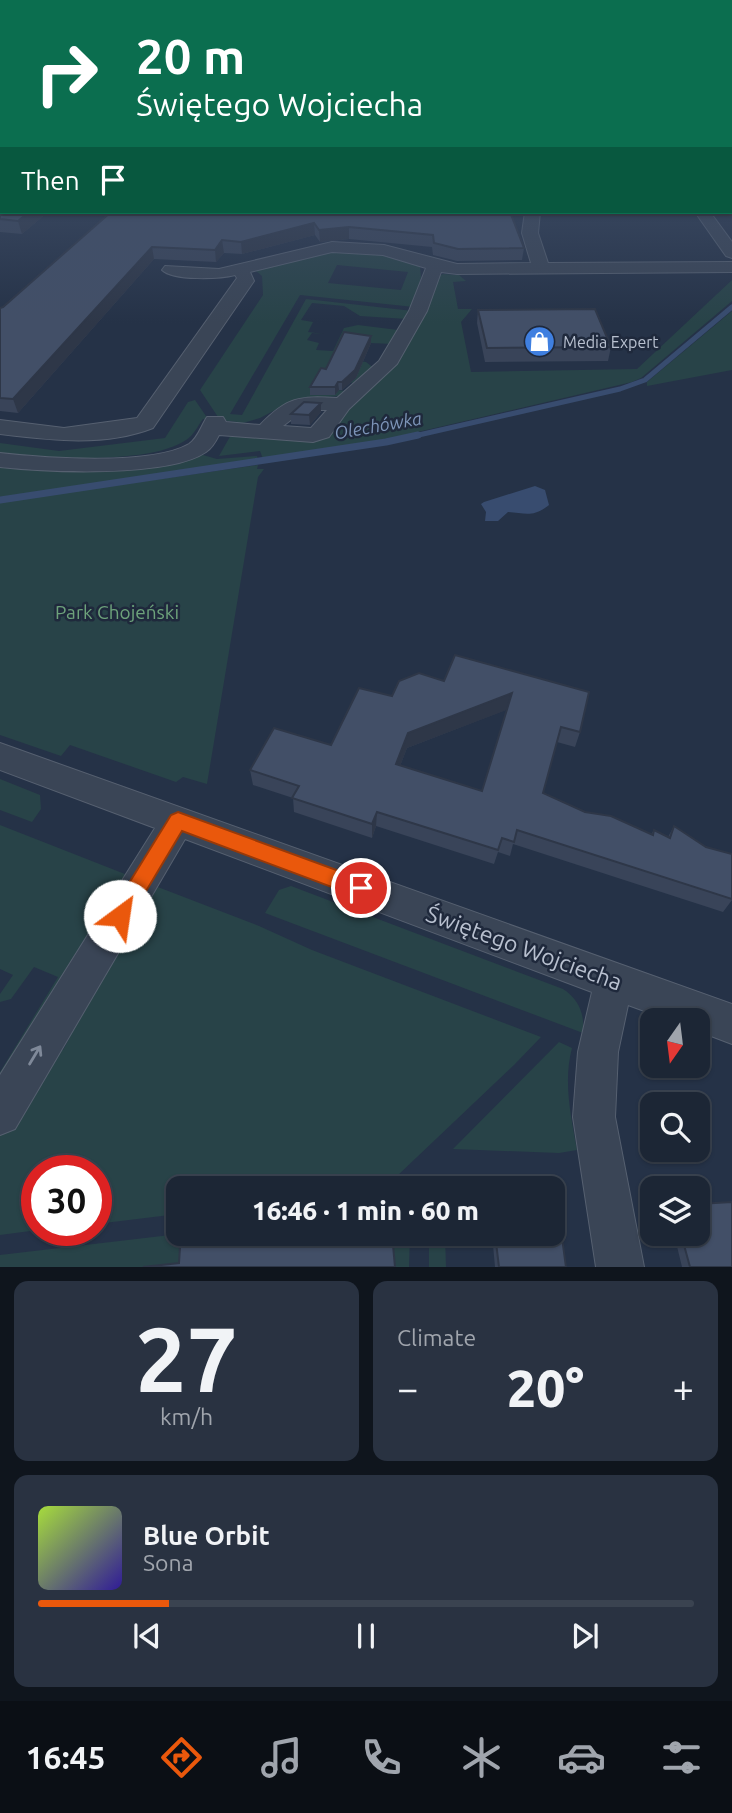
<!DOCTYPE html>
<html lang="en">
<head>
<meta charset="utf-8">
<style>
  body { margin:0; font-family:Ubuntu,sans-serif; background:#293241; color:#f1f3f6; height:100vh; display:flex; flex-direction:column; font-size:26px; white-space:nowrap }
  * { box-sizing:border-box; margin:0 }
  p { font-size:23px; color:#a0a5ad }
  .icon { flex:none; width:38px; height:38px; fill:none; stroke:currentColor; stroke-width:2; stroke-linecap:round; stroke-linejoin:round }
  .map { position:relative; height:1267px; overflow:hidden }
  .sheet { display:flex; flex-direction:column; gap:14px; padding:14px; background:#0f151d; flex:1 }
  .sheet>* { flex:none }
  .guide { position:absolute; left:0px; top:0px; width:733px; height:214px; box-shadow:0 2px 5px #0004,0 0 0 2px #3a4350; background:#0b6e4f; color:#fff; overflow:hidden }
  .needle { width:46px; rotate:194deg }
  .tools { position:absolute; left:640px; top:1008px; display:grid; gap:14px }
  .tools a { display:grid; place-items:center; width:70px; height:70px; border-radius:14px; background:#1c2635; box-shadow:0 2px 5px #0004,0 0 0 2px #3a4350; font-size:35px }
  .speed { position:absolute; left:21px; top:1155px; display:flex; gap:14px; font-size:35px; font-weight:700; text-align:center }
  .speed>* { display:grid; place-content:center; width:91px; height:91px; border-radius:50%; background:#1c2635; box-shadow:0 2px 5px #0004,0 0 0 2px #3a4350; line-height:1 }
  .speed .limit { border:10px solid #d22; background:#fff; color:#111 }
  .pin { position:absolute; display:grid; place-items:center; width:60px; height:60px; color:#fff; margin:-30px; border:4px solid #fff; border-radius:50%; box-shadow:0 2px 7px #0007 }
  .me { position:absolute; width:77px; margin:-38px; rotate:31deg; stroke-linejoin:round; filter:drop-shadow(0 0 5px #0008) }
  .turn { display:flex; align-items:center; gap:24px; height:147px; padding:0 21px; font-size:32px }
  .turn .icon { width:91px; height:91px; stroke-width:2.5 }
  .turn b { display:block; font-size:49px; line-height:60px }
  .then { display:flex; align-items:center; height:66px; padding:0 21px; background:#0003; gap:14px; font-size:26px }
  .big { font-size:52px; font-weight:800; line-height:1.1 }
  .sheet .widget { flex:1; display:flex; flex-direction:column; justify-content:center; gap:10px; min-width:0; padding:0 24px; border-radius:14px; background:#293241 }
  .sheet .dial { align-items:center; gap:0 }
  .dial b { font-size:91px; line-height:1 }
  .song { display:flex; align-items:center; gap:21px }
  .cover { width:84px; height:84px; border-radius:10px; background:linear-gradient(135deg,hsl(80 70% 55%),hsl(250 70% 35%)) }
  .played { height:7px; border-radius:4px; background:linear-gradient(90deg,#ea580c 20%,#3a4350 20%) }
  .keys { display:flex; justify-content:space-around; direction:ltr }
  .heat { display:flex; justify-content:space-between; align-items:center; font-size:38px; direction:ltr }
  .sheet .tiles { flex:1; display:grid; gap:14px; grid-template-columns:1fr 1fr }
  .widget:last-child { grid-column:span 2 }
  .trip { position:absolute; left:166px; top:1176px; width:399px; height:70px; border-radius:14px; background:#1c2635; box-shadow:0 2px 5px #0004,0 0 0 2px #3a4350; font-weight:800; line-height:70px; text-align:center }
  .menu { display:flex; height:112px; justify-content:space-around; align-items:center; background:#0b0f15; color:#a0a5ad }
  .menu .icon { width:49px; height:49px }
  .menu .active { color:#ea580c }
  .menu b { font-size:32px; color:#f1f3f6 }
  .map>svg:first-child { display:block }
</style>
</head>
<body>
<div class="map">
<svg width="732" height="1267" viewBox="0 0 732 1267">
  <rect width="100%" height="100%" fill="#253247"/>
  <!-- green -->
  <path fill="#284348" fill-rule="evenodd" d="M329 252 381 253 420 266 421 277 414 307 300 295 230 414 242 415 306 299 413 311 407 319 360 316 344 306 312 303 301 320 313 322 308 332 324 334 312 333 307 340 319 343 316 350 333 351 344 328 358 325 398 330 393 344 370 343 336 358 366 362 375 369 356 383 342 382 338 390 345 391 341 396 296 399 260 418 236 425 237 422 220 420 200 390 263 295 262 276 256 271ZM337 265 408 272 401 290 328 283Z
    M443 274 459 275 466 281 453 282 458 309H472L461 322 471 372 637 369 732 280V301L641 378 632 382 379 441 263 459 260 451 219 456 232 433 309 438 365 387 437 277Z
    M732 311V370L647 386V382Z
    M195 400 208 419H203C199 424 195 432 191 436 158 467 43 457 0 454V443L59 451 165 438 188 402Z
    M203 455 217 459 257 456 258 460 0 497V467L71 471Z
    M258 465 257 469H264L258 477 207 784 183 777 176 782 70 745 61 756 0 735V502Z
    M0 779 40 795 41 809 32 822 0 810Z
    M0 825 130 876 0 1091V1072L58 977 34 967 11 999 0 1002V994L13 975 0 969Z
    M150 884 259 926 312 950 541 1037 514 1065 397 1176 293 1188H178V1214L96 1224V1171H37L38 1230 0 1235V1134L50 1050H63L70 1037 61 1031Z
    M291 886 563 989C579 999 585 1015 583 1033L265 913 279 890Z
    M559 1042 572 1048C563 1082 571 1116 577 1150L559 1153 453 1149Z
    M179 1234H367L189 1267H0V1255Z
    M390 1234H410L409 1267H393Z
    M429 1234H445L446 1267H429Z"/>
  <!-- water -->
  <path fill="#384c6f" d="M535 486 545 490 549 505C533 518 525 513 508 512L498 521H485L486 512 481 504 484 502Z"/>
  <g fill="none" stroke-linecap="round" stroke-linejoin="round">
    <!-- stream-far1 -->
    <path stroke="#384c6f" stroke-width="5" d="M410 437 620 389 645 380 732 307"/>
    <!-- stream -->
    <path stroke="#384c6f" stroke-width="7" d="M0 500 386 442 418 435"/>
    <defs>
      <path id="minor" d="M0 167H2L0 177Z
        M525 212H540L538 233 548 263 732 262V272L457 274 441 272 427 311 397 364 349 409 329 437 313 442 219 435C216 441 212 448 206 452 168 478 46 472 0 467V453C44 458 151 466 189 444 198 438 201 426 207 417H223L226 422 260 425C287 397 299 396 337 398L379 361 409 311 426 268 383 255 332 252 250 272 254 281 153 428C105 447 50 440 0 434V420L64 428 137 418 237 278 235 275C220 279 173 281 162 270L165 266 219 269 332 242 384 245 457 264 531 263 522 233ZM304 410H327L311 428 283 426Z
        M695 212H710L732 242V258L726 256Z
        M0 743 732 1004V1044L698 1031V1020H669L628 1005 618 1052 615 1117 644 1267H596L573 1117 578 1052 592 992 185 839 15 1129 0 1135V1075L155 828 0 770Z"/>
    </defs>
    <!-- minor casing -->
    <use href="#minor" stroke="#566070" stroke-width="2"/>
    <!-- minor -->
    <use href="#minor" fill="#3a4556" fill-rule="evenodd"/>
  </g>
  <!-- wall -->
  <path fill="#394459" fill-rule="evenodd" d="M0 193 2 212H48L22 234 0 232Z
    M111 212H510L524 248 522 260 457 261 433 255 432 247 349 239 320 242 315 235 242 254 224 253 216 262 154 259 18 413 0 411V308L3 307Z
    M478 310 611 347 608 361 485 362 477 323Z
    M371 336V343L356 378 342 390H339L335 395H310V387L326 369Z
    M321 412 310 425 291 424V414Z
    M419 673 580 732 575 747 557 742 543 793 585 812 651 834 654 830 668 837 674 826 706 847 732 854V900L723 912 513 844 510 856 498 852 494 864 376 826 372 838 294 812 293 798 253 785 250 770 331 745 392 696ZM508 709 482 791 400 766 407 748Z
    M492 1234H553L566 1267H495Z
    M674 1234H698L732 1267H682Z"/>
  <!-- shaded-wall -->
  <path fill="#2e3748" d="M29 212H48L22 234 18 221Z
    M314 223 315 235 242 254 241 242Z
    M349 227V239L320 242 319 230Z
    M222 240 224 253 216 262 215 250Z
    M152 247 154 259 18 413 13 399Z
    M371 336V343L356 378 342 390V382Z
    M338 382 339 390 335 395V387Z
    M321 403V412L310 425 309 415Z
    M512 693 509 709 407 748 395 779 396 764 408 733Z
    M377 812 376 826 372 838V824Z"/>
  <!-- building -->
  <path fill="#424f67" stroke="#2e3748" stroke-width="2" fill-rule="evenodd" d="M2 192V212H29L18 221 0 219V193Z
    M111 212H510L524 248 458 249 434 243 433 235 349 227 319 230 314 223 241 242 222 240 215 250 152 247 13 399 0 398V308L3 307Z
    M595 309 611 347 487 348 478 310Z
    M344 332 371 336 355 370 342 382H338L335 387H310L321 368 326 369Z
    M304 402 321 403 309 415 291 414Z
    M455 655 589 692 580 732 561 727 543 793 585 812 611 816 653 835 654 830 670 838 674 826 706 847 732 854V899L517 830 514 842 502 838 498 850 377 812 372 824 292 798 299 786 250 770 274 728 331 745 359 688 392 696 399 681 419 673 444 681ZM512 693 482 791 396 764 408 733Z
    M732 1202V1267H690L681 1234H698V1204Z
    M553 1208H558L566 1267H499L495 1234H553Z
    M298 1234H392L395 1267H143L179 1263 180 1247Z"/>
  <!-- one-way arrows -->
  <defs><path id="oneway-shaft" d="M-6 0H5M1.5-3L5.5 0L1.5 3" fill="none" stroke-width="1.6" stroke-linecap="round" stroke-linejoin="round" transform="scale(1.75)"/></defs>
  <use stroke="#7f8999" href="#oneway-shaft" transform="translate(35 1055) rotate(-59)"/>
  <!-- sky -->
  <linearGradient id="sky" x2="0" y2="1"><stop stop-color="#141c27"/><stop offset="0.45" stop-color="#404f69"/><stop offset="1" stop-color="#404f69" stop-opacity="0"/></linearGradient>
  <rect width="732" height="323" fill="url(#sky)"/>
  <!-- route -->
  <path fill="#ea580c" stroke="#983908" stroke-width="2" d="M178 812 361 879 369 881 372 888 369 895 361 898 182 831 127 923 120 926 113 923 110 916 113 909 171 815Z"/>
  <!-- icons -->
  <defs>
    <symbol id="shop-disc" viewBox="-11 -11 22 22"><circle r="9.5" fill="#3f7fe0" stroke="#1f293c"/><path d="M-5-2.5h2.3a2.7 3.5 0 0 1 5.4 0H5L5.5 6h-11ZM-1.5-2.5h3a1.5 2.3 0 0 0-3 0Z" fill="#fff"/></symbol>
  </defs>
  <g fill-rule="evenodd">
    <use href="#shop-disc" x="522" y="324" width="35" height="35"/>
  </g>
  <g text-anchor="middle" stroke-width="5" stroke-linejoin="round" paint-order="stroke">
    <!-- far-poi labels -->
    <g font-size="16" fill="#b8c0cf" stroke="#1f293c" text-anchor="start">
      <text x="563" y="348">Media Expert</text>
    </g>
    <!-- far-water labels -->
    <g font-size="18" font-style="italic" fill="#7d94b8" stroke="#1f293c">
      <text transform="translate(378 426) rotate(-10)" y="6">Olechówka</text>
    </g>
    <!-- park labels -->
    <g font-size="19" fill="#6da27b" stroke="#1f293c">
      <text x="117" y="619">Park Chojeński</text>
    </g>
    <!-- near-street labels -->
    <g font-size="23" fill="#b8c0cf" stroke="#1f293c">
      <text transform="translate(524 948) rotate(20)" y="8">Świętego Wojciecha</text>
    </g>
  </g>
</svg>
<div class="tools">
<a><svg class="needle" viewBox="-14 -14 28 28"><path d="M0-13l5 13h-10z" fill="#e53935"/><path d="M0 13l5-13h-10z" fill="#a0a5ad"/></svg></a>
<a><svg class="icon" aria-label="search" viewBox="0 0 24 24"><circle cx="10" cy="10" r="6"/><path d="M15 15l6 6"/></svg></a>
<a><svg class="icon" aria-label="layers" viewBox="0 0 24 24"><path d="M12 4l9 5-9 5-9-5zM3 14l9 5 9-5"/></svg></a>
</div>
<div class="speed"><div class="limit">30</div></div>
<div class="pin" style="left:361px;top:888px;background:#d93025"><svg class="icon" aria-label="arrive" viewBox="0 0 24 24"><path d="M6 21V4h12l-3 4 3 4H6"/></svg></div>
<svg class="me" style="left:120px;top:916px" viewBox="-20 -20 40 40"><circle r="19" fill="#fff"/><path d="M0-13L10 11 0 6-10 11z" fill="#ea580c"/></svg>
<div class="trip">16:46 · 1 min · 60 m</div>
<div class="guide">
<div class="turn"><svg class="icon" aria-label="right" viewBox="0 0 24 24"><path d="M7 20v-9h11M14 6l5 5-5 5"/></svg><div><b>20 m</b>Świętego Wojciecha</div></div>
<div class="then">Then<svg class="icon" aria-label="arrive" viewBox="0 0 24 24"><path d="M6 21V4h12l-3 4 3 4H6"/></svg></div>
</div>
</div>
<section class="sheet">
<div class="tiles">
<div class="widget dial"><b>27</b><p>km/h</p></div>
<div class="widget"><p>Climate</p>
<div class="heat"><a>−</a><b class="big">20°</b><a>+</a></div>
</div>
<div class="widget">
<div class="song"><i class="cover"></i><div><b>Blue Orbit</b><p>Sona</p></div></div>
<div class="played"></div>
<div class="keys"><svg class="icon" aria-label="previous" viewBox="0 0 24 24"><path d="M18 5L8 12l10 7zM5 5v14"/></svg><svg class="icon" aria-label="pause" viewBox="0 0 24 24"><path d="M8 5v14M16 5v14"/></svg><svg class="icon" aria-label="next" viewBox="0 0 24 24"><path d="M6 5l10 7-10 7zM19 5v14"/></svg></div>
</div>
</div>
</section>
<nav class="menu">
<b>16:45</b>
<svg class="icon active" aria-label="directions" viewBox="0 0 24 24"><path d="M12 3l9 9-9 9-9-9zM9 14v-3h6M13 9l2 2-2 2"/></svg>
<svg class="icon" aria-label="music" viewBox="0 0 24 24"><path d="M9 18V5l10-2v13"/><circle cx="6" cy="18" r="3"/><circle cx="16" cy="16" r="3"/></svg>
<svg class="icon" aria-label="phone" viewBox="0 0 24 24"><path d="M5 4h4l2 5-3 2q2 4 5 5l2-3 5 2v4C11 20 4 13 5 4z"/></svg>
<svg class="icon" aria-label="climate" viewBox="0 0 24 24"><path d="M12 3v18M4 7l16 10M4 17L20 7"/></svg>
<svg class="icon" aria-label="car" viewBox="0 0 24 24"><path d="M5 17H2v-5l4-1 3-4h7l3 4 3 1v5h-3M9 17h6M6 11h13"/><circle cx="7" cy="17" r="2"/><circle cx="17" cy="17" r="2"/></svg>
<svg class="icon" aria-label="filters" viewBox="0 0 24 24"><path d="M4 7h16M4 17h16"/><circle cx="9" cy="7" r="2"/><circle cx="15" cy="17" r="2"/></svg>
</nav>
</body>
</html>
